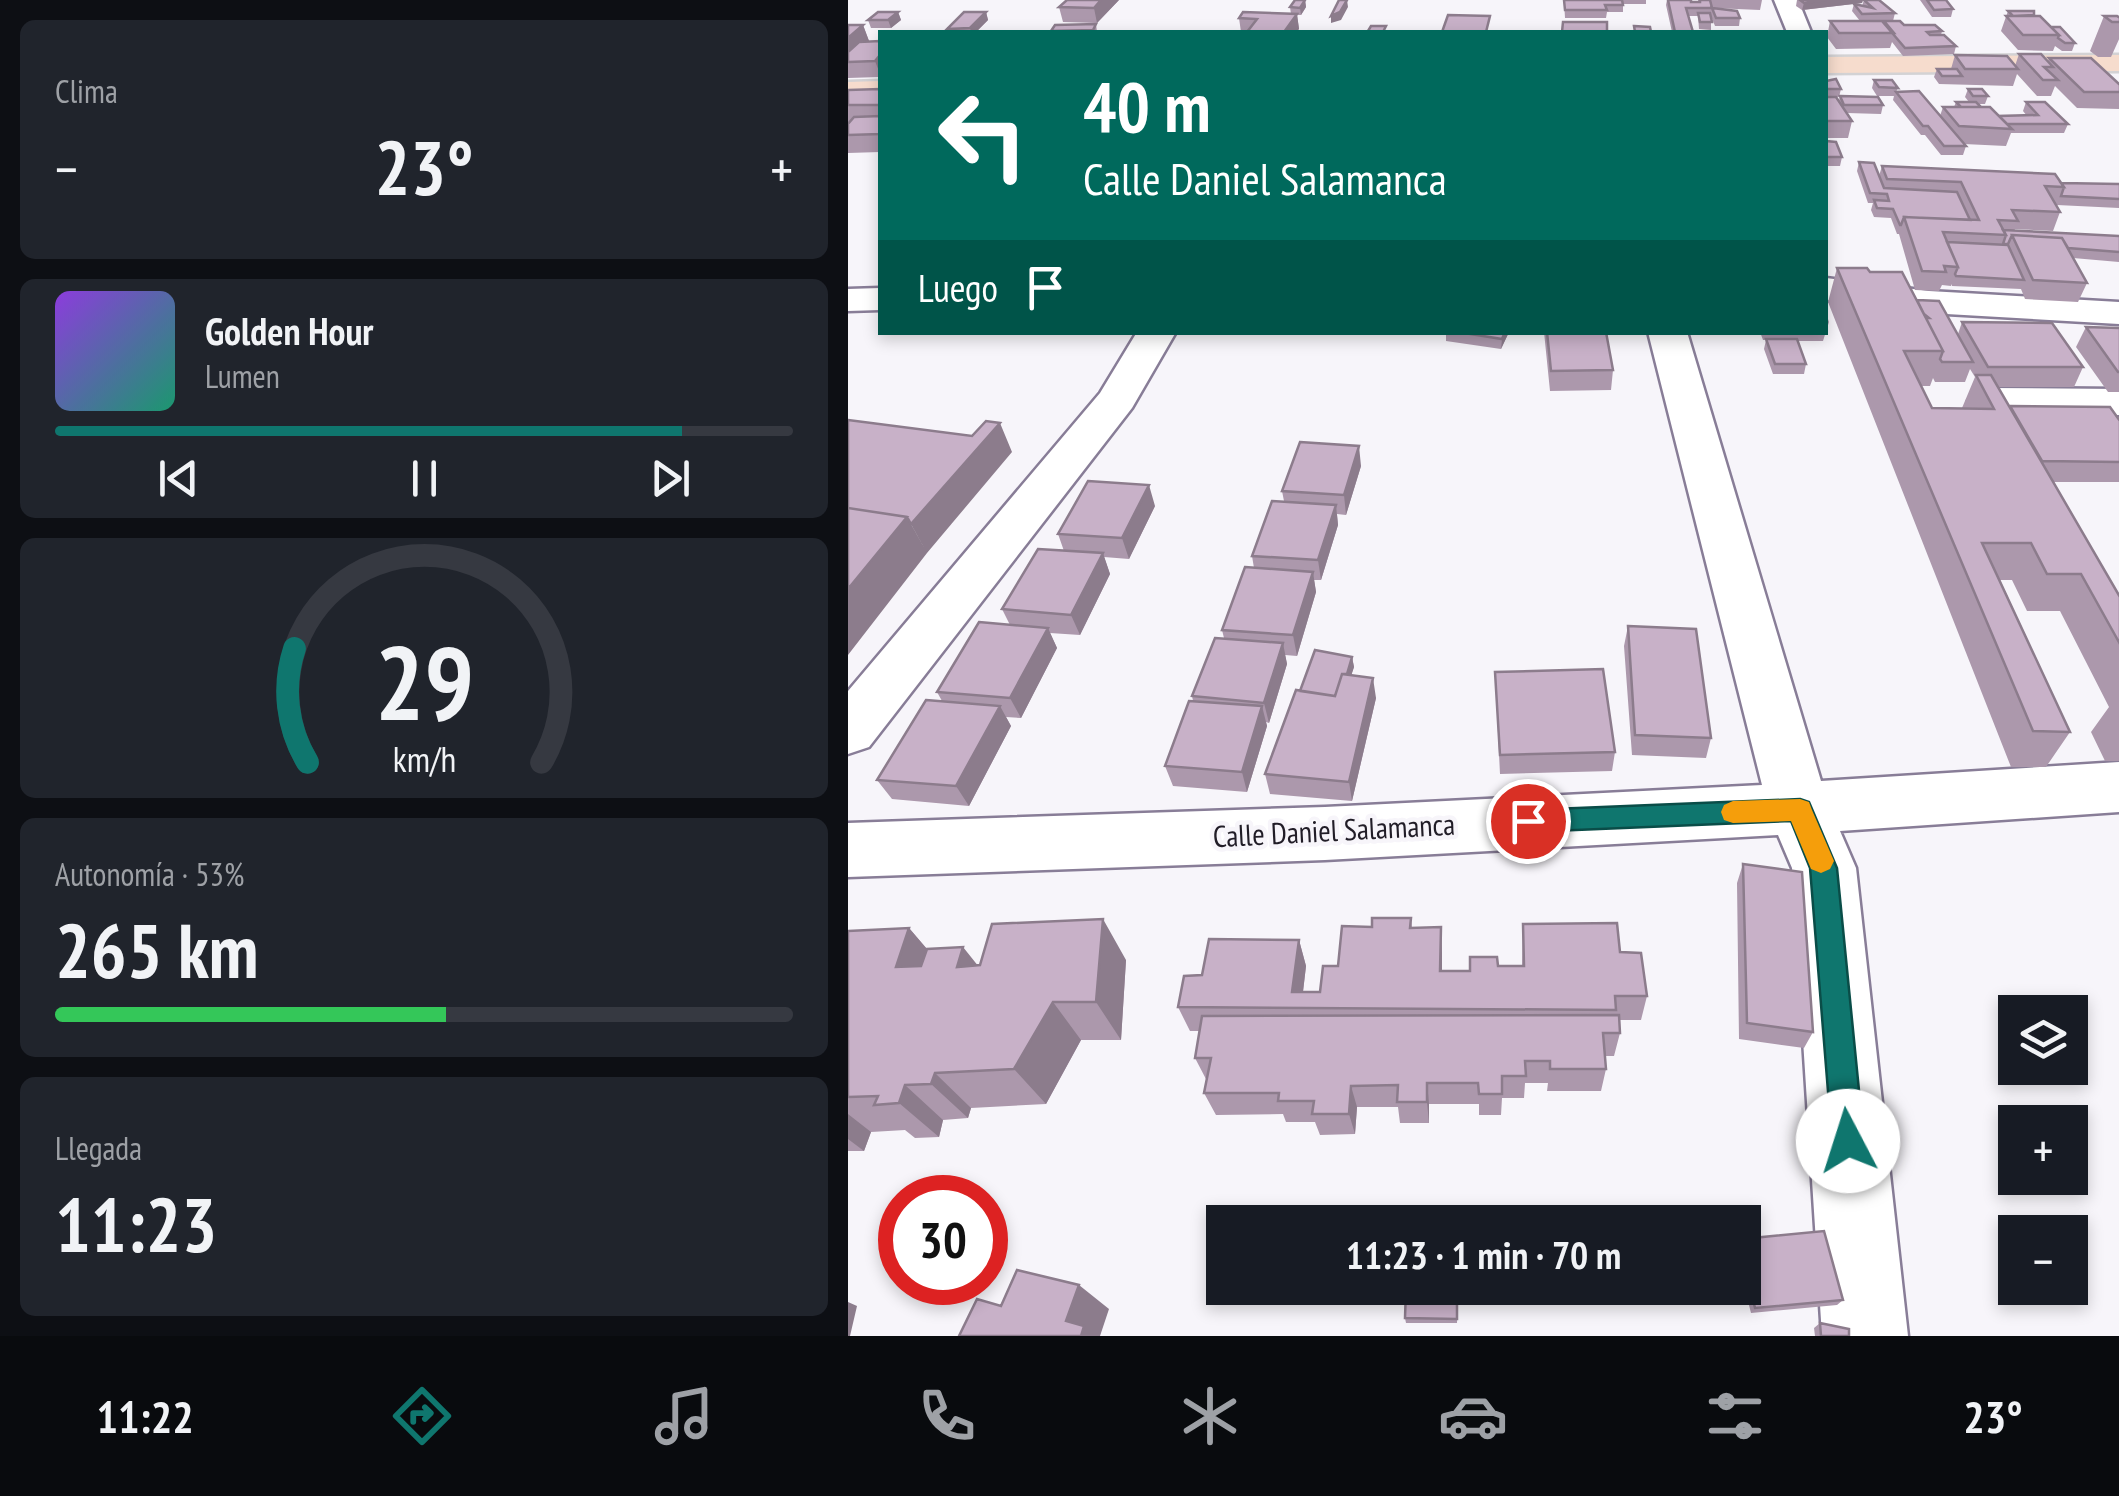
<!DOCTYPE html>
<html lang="es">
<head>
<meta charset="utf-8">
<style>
  body { margin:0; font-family:"PT Sans Narrow",sans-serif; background:#20242c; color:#f1f3f6; height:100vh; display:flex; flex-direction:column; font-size:38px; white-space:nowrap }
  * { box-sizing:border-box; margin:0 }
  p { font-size:32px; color:#9ea1a6 }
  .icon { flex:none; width:55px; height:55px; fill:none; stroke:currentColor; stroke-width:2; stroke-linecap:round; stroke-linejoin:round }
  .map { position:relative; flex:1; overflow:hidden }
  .drawer { display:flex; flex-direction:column; gap:20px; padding:20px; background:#0d0f14; width:848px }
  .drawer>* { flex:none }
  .top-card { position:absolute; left:30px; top:30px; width:950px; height:305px; border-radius:0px; box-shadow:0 5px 15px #0003; background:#00695c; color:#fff; overflow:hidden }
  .tools { position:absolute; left:1150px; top:995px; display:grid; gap:20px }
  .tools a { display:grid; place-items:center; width:90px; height:90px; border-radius:0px; background:#171b24; box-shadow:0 5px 15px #0003; font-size:50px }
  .speed { position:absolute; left:30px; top:1175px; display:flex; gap:20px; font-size:50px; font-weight:700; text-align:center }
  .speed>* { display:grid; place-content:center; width:130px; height:130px; border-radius:50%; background:#171b24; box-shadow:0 5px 15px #0003; line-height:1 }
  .speed .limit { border:15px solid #d22; background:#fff; color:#111 }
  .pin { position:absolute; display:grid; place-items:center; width:85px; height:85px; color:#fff; margin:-42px; border:5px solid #fff; border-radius:50%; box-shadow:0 2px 10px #0007 }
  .me { position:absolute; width:110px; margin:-55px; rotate:355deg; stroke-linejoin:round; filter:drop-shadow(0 0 8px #0008) }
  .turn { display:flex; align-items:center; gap:35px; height:210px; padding:0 40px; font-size:45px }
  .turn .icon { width:130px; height:130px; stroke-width:2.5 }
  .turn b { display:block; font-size:70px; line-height:85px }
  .then { display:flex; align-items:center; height:95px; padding:0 40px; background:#0003; gap:20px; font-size:38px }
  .big { font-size:75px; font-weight:700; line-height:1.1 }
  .drawer .widget { flex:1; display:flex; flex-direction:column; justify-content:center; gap:15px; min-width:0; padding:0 35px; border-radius:15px; background:#20242c }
  .drawer .dial { align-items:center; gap:0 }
  .dial svg { height:260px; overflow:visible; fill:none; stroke:#363941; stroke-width:7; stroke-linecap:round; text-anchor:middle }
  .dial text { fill:#f1f3f6; stroke:none }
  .song { display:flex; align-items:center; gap:30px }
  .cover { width:120px; height:120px; border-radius:15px; background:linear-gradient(135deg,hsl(270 70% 55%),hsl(160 70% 35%)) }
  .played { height:10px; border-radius:5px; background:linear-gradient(90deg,#0f766e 85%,#363941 85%) }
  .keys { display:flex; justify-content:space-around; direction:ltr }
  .heat { display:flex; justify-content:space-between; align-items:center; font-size:55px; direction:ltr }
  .charge { height:15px; border-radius:8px; background:linear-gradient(90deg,#34c759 53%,#363941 0) }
  .trip { position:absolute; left:358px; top:1205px; width:555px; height:100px; border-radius:0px; background:#171b24; box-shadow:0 5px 15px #0003; font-weight:700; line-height:100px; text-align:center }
  .menu { display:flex; height:160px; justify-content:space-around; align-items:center; background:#090b0e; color:#9ea1a6 }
  .menu .icon { width:70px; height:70px }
  .menu .on { color:#0f766e }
  .menu b { font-size:45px; color:#f1f3f6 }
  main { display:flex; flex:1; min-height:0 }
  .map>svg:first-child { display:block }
</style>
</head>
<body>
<main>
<section class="drawer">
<div class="widget"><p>Clima</p>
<div class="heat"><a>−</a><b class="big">23°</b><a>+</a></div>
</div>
<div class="widget">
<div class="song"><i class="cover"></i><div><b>Golden Hour</b><p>Lumen</p></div></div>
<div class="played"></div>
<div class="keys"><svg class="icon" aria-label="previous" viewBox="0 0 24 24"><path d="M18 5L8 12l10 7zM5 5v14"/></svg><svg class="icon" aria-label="pause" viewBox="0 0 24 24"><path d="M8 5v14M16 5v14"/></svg><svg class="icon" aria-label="next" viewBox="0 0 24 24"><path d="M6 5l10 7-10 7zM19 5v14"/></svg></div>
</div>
<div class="widget dial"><svg viewBox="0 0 100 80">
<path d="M14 69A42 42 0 1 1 86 69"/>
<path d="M14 69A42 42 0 0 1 10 34" stroke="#0f766e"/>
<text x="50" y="56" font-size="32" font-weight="700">29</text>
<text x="50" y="72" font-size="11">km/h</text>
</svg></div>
<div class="widget"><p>Autonomía · 53%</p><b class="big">265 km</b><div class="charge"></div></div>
<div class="widget"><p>Llegada</p><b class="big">11:23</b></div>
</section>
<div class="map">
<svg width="1272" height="1336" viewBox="0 0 1272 1336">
  <rect width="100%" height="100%" fill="#f7f5fa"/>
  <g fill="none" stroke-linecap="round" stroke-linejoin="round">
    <defs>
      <path id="minor" d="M926 0H950L963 32H939Z
        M978 278 1081 291 1272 302V324L1081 313 978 300Z
        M32 288V310L0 311V289Z
        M289 332H328L284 408 21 747 0 754V691L252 393Z
        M800 332H839L973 781 1272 762V812L992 831 1008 868 1060 1336H974L944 868 930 835 477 860 0 877V823L477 807 914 785Z
        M1141 388 1272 389V415L1141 414 1126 410 1120 401 1126 392Z"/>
      <path id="major" d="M1272 55V71L978 73V57Z
        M32 81V97L0 98V82Z"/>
    </defs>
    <!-- minor casing -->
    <use href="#minor" stroke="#887d97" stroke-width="5"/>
    <!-- major casing -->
    <use href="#major" stroke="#d3d2d4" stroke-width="5"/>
    <!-- minor -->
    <use href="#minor" fill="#fff" fill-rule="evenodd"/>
    <!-- major -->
    <use href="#major" fill="#f6dccd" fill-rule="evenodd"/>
  </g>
  <!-- wall -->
  <path fill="#ac98ac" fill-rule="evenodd" d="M271 0 249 23 215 22 211 7Z
    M457 0 458 7 453 15H449L451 29 448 32H393L391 18 443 14 442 7Z
    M716 0H798V4H775V12H759L758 18H717Z
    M819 0H843V2H850V0H914L912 10 865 8 892 18 891 26H867L863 16V30L851 29 850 16H840L845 32H824L818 5Z
    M949 0H1015L1014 3 954 10 948 6Z
    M1016 0 1047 13 1045 21 1056 25 1094 31 1093 35 1108 46 1106 54 1055 56 1044 42 1042 48 988 49 979 37 982 21H1012L1004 11 1006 4 1014 6Z
    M1072 0H1098L1105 9 1103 17H1084Z
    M1160 11 1186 16 1203 27 1227 43 1224 51H1214L1207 46 1205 51 1170 50 1153 31Z
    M50 12 53 20 43 28H23L20 20Z
    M138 12 140 20 128 32H100L99 29Z
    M1256 16 1272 18V37L1263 57H1250L1242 51Z
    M248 24 249 32H203V31Z
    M0 25H15L21 41 20 42 32 41V77L0 78Z
    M1171 54 1200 61 1201 58 1272 85V109L1229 108 1207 86 1203 96H1189L1169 74 1165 86 1091 84 1086 77 1089 69H1103L1107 55 1167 66Z
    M1026 80 1050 88 1048 92 1092 116 1095 107H1106L1108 102H1121L1117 97 1120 89 1140 96 1137 104H1130L1151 116H1179L1175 111 1178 102 1220 124 1216 133H1163L1158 146 1116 144 1118 146 1115 155H1093L1077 135H1073L1045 100 1046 96H1029L1024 88Z
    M978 81 993 89 991 97H986L991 101 992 96 1035 105 1033 114 999 113 1004 121 1000 138H978Z
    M32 89V152L0 153V124L1 122H0V90Z
    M978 141 994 157 992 166H978Z
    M1011 162 1031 176 1034 166 1213 183 1272 184V208L1209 205 1212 212 1205 231 1167 229 1166 231 1272 236V262L1225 258 1239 283 1230 302 1177 299 1173 289 1104 286V284L1103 286 1094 285 1091 291 1067 290 1051 234H1049L1043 218 1026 217 1023 210 1025 203H1020L1009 171Z
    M989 268 1022 272 1069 300 1110 334 1114 322 1235 367 1226 387H1150L1162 407 1272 421V482H1205L1272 597V761H1257L1243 732 1261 707 1212 611H1179L1164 580H1152L1222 732 1198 767H1163L980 302ZM1122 369 1127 377 1114 408H1084L1073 386H1082L1085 378 1087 382H1117Z
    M978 313 981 322 975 341H949L958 364 956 374H925L916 349 918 340H915L912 332H978Z
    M1238 327 1272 328V392H1260L1228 347Z
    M598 332H661L653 349 598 341Z
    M696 332H758L765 370 763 390 702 391Z
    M513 466 498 515 489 514 490 525 473 580H466L468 592 449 656 437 655 439 664 421 723 418 722 419 726 399 792 325 786 317 766 345 701 344 696 376 638 374 630 406 568 404 556 436 501 434 491Z
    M307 506 281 559 256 557 262 574 232 635 202 633 209 648 173 718 158 717 163 726 121 806 44 799 29 780 94 701 89 692 162 625 154 609 216 551 210 534Z
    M780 626 863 738 858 758 784 755 776 646Z
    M504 657 506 667 503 675 528 698 504 801 422 794 417 774 452 691Z
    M647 672 767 752 764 771 652 774Z
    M895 864 965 1032 956 1048 891 1039 889 883Z
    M563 918 564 928 593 927 594 971H622L650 966H674L675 924 772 952 799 996 793 1020H771L772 1033 766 1056H757L758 1069 753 1091H699L700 1083H677L676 1098H654L653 1115H631V1104H581V1123H552L550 1107H509L507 1134 472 1135 467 1122H438L435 1114 368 1115 356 1093 359 1081 347 1058 352 1031H342L330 1007 451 940 458 966 455 992H472L490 966 524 927Z
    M61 928 79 949 130 965 278 960 273 1040H233L198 1104 123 1108 120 1118 95 1120 91 1137 67 1138 57 1130 23 1132 16 1151H0V931Z
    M895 1239 995 1300 989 1305 903 1313 895 1282Z
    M610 1288 609 1323H558L557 1318Z
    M972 1323 1001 1336H967L966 1328Z"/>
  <!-- shaded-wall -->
  <path fill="#8c7c8c" d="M253 0H271L249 23 246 8Z
    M457 0 458 7 453 15 452 8Z
    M499 0 500 7 493 20 483 23V16Z
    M978 0H1015L1014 3 954 10 956 3Z
    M50 12 53 20 43 28 40 20Z
    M138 12 140 20 128 32H123L122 28Z
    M449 14 451 29 448 32H436Z
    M15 25 21 41 0 58V38Z
    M32 55V74L27 61Z
    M657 332H661L653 349 654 339Z
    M152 423 164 452 79 553 63 524Z
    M511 446 513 466 498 515 496 495Z
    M301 485 307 506 281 559 274 538Z
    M488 505 490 525 473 580 470 560Z
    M59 517 79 553 0 655V589Z
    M255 553 262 574 232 635 223 615Z
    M465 572 468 592 449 656 445 635Z
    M200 628 209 648 173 718 162 698Z
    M435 643 439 664 421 723 416 703Z
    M504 657 506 667 491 714 489 704Z
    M525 678 528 698 504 801 501 782Z
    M152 706 163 726 121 806 108 786Z
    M414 706 419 726 399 792 394 772Z
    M255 919 278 960 273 1040 248 1002Z
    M593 927 594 953V995L592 971Z
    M61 928 96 969 48 967Z
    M451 940 458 966 453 1008 444 992Z
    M115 947 147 987 109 967Z
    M205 1002 233 1040 198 1104 166 1069Z
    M87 1073 123 1108 120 1118 83 1084Z
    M579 1083 581 1104V1123L579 1102Z
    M57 1085 95 1120 91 1137 51 1103Z
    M503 1086 509 1107 507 1134 501 1114Z
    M0 1114 23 1132 16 1151 0 1139Z
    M231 1285 261 1309 252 1336H233L218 1321Z
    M0 1302 9 1306 2 1336H0Z"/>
  <!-- building -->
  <path fill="#c8b1c8" stroke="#8c7c8c" stroke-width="2.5" d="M219 0H253L246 8 211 7Z
    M447 0H457L452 8 442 7Z
    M491 0H499L492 12 483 16Z
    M716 0H774L775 5H757L759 10H717Z
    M820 0H843V2H852V0H862L864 8H838L845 32H827Z
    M952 0H978L956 3Z
    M1016 0H1031L1047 13 1014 14 1006 4 1025 8Z
    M1079 0H1098L1105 9 1086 10Z
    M864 8 889 11 892 18H868Z
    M1160 11H1186V15L1165 16Z
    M30 12H50L40 20H20Z
    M116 12H138L122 28 99 29Z
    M395 12 449 14 436 32H399L409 19 391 18Z
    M850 13H862L864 22H852Z
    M600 15 642 16 638 32H594Z
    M1158 16H1192L1211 35H1175Z
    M1256 16H1269L1272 18V22H1264Z
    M982 21H1036L1046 33H991Z
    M1034 21H1052L1056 25H1087L1094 31 1079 32 1082 35H1096L1108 46 1057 48Z
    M715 22H759V32H714Z
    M248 24 245 30 203 31 207 25Z
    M0 25H15L0 38Z
    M523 26H538L535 32 520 31Z
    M786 26 802 27 803 32H787Z
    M1203 27H1212L1227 43H1217L1210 38 1211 35Z
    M32 41V55L27 61 0 62V52L11 42Z
    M1171 54H1193L1205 67H1196L1210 80H1195Z
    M1107 55 1159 56 1170 69H1117Z
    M1201 58H1243L1272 85V92H1236Z
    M1089 69H1109L1114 76H1094Z
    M988 79 993 89H978V81Z
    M1026 80H1044L1050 88 1031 87Z
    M32 89V105H0V90Z
    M1120 89H1134L1140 96H1125Z
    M1071 91 1118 146H1096L1080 126H1075L1048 92Z
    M992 96 1030 97 1035 105H996Z
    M978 97H988L1004 121H978Z
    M1108 102H1128L1133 107H1113Z
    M1178 102H1197L1220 124H1159L1151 116 1190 115Z
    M1095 107H1142L1164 129 1111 126Z
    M32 116V134L0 135V124L6 117Z
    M978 141 988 142 994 157H978Z
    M1011 162 1026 163 1036 188 1109 192 1122 220 1056 217 1053 225H1052L1045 209 1029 208 1026 200 1041 201 1039 194 1022 193Z
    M1034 166 1207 174 1216 187 1197 186 1212 212 1164 210 1170 221 1150 220 1158 235 1095 232 1110 267 1096 266 1098 272 1074 271 1056 217 1131 220 1113 182 1039 179Z
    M1213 183 1272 184V199L1213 196 1216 187Z
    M1155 230 1272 236V252L1220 248 1214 238 1164 235 1160 244H1155L1158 235Z
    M1164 235 1214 238 1239 283 1185 280Z
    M1099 242 1160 245 1176 280 1108 276 1107 274 1110 267Z
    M989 268H1019L1022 272H1054L1095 351H1056L1084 408 1146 409 1128 375H1143L1272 597V644L1233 574H1199L1183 543H1134L1222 732 1185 731Z
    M1069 300 1091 301 1125 362H1094L1092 359 1095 351 1078 318H1081L1076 314Z
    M1114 322 1204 323 1235 367H1140Z
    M1238 327 1272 328V372H1270Z
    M610 332H657L654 339Z
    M699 332H758L765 370 703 371Z
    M918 339H949L958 364H927Z
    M1162 406 1262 407 1272 421V462L1194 461Z
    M0 420 124 436 138 421 152 423 63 524 59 517 0 508Z
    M452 442 511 446 496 495 434 491Z
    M240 481 301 485 274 538 210 534Z
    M424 501 488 505 470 560 404 556Z
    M0 508 59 517 0 589Z
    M190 549 255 553 223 615 154 609Z
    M397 567 465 572 445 635 374 630Z
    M131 622 200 628 162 698 89 692Z
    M780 626 848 629 863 738 787 735Z
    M367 638 435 643 416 703 344 696Z
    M467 650 504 657 499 674H494L487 696 452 691Z
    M755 669 767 752 652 755 647 672Z
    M494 674 525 678 501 782 417 774 448 690 487 696Z
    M78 700 152 706 108 786 29 780Z
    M341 701 414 706 394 772 317 766Z
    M895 864 954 872 965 1032 899 1023Z
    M524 918H563L562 928 593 927 592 971H622V957H649L650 966H676L675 924 769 923 772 952 793 953 799 996H767L768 1010 330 1007 336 976 354 975 361 939 451 940 444 992H472L475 966H490L494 926 524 927Z
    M255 919 248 1002H205L166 1069 87 1073 83 1084 57 1085 51 1103 26 1105 30 1096 0 1097V931L61 928 48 967 73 966 79 949 115 947 109 967 132 965 144 924Z
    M771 1015 772 1033H755L758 1069H702V1061H677L678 1076H654V1094H631L630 1083H579V1102H549L550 1085 503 1086 501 1114H464L466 1101H430L431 1093H356L363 1058H347L354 1016Z
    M976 1231 995 1300 907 1308 895 1258V1239Z
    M169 1270 231 1285 218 1321 236 1326 233 1336H111L129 1299 153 1306Z
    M558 1288H609V1319L557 1318Z
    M972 1323 1001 1329V1336H973Z"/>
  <!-- route -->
  <path fill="#0f766e" stroke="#0a4d48" stroke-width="2.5" d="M952 799 961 802 989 868 1016 1141 1011 1152 1000 1157 989 1152 984 1141 962 868 943 821 680 832 671 829 667 821 671 814 680 810Z"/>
  <!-- slow -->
  <path fill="#f59e0b" d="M952 799 961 802 964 810 986 861 982 869 973 873 963 869 943 821 885 823 876 820 873 812 876 805 885 801Z"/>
  <g text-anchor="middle" stroke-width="9" stroke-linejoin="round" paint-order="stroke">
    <!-- street labels -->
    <g font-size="30" fill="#211d27" stroke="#f7f5fa">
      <text transform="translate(486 831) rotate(-3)" y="10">Calle Daniel Salamanca</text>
    </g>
  </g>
</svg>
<div class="tools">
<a><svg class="icon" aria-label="layers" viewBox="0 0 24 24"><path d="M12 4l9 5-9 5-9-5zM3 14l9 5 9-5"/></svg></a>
<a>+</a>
<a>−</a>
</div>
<div class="speed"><div class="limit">30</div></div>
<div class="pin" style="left:680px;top:821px;background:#d93025"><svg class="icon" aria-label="arrive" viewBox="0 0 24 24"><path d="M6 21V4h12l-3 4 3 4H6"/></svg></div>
<svg class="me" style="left:1000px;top:1141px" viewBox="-20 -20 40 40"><circle r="19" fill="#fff"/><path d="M0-13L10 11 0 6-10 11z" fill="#0f766e"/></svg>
<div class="trip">11:23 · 1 min · 70 m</div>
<div class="top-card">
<div class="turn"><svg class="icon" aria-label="left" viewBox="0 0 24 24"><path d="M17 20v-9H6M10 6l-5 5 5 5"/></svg><div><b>40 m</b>Calle Daniel Salamanca</div></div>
<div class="then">Luego<svg class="icon" aria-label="arrive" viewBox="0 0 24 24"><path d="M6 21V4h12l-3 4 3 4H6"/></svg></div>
</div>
</div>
</main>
<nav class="menu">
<b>11:22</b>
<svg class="icon on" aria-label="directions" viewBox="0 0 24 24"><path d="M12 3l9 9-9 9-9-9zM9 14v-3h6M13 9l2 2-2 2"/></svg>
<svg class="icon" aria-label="music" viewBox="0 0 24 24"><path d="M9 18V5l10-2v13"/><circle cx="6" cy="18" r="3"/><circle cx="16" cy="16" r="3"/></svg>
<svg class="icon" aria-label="phone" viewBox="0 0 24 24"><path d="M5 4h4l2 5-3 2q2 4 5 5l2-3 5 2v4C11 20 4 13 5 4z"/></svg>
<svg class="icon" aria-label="climate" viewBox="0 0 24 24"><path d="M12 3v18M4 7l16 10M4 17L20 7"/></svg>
<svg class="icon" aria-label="car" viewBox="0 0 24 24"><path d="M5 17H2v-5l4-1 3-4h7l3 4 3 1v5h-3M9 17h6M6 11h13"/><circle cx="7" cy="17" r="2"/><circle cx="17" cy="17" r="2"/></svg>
<svg class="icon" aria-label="filters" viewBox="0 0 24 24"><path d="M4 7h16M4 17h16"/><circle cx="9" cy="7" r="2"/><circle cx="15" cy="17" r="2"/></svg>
<b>23°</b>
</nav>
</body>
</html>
